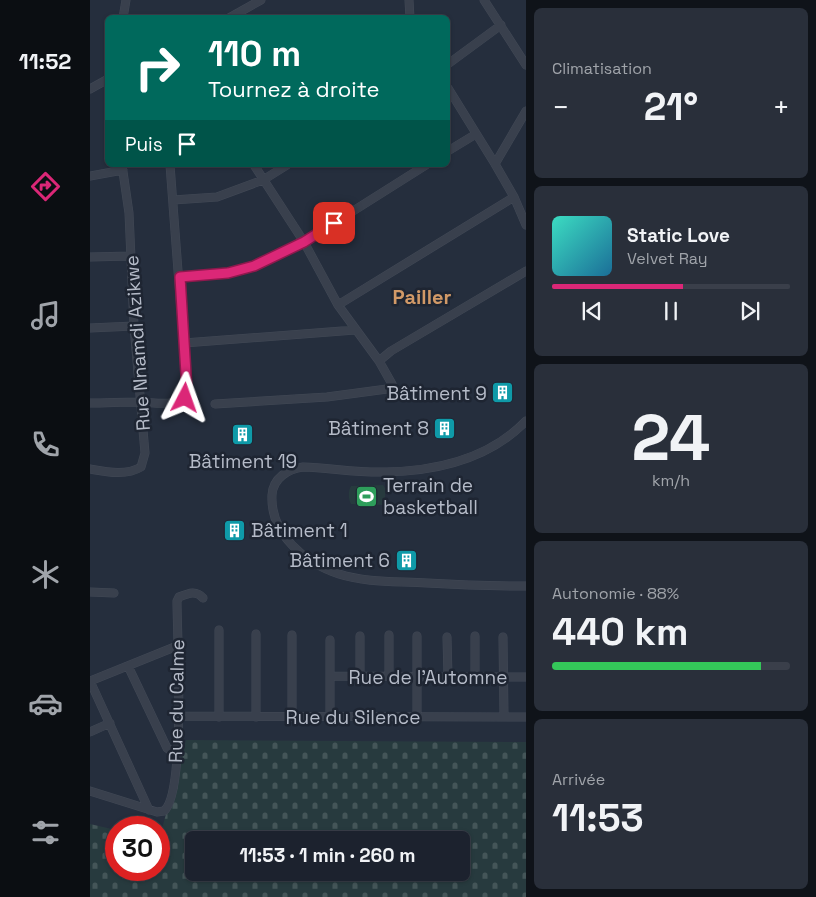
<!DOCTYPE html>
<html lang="fr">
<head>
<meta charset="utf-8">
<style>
  body { margin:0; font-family:"Space Grotesk",sans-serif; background:#292f3a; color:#f1f3f6; height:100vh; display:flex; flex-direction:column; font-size:19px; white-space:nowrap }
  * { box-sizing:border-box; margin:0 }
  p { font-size:16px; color:#a0a4aa }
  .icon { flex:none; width:28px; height:28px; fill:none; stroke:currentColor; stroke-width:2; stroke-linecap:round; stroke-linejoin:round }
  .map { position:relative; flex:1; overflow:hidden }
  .details { display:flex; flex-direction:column; gap:8px; padding:8px; background:#0f1319; width:290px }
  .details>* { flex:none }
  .guide { position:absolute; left:15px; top:15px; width:345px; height:152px; border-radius:8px; box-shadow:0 1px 4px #0004,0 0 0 1px #3a3f4a; background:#00695c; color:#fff; overflow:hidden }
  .speed { position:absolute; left:15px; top:816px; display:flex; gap:10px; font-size:25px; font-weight:700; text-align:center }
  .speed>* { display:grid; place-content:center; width:65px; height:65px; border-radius:50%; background:#1c222e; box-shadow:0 1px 4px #0004,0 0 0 1px #3a3f4a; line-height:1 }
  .speed .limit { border:8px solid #d22; background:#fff; color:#111 }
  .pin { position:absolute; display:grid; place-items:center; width:42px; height:42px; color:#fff; margin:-21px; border-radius:10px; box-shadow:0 2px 8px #0006 }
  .me { position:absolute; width:55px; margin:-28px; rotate:4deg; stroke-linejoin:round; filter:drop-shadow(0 0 4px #0008) }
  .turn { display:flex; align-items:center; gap:18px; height:105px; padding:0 20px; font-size:22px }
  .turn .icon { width:65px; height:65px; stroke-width:2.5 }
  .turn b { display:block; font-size:35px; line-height:42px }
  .then { display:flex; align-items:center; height:48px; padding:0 20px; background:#0003; gap:10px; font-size:19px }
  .big { font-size:38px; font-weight:800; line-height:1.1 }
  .details .widget { flex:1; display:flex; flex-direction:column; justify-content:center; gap:8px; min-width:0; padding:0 18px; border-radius:8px; background:#292f3a }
  .details .dial { align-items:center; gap:0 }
  .dial b { font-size:65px; line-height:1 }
  .song { display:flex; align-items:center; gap:15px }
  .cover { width:60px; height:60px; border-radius:8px; background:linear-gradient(135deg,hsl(170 70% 55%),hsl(200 70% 35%)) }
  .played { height:5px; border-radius:2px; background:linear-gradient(90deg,#db2777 55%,#3a3f4a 55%) }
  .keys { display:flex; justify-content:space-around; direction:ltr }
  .heat { display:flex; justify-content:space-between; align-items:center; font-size:28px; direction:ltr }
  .charge { height:8px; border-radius:4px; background:linear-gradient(90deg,#34c759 88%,#3a3f4a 0) }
  .trip { position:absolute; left:95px; top:831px; width:285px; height:50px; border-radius:8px; background:#1c222e; box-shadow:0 1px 4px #0004,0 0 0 1px #3a3f4a; font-weight:800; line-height:50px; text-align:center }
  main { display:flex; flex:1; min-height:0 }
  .tab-bar { display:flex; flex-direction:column; width:90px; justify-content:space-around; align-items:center; background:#0b0e12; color:#a0a4aa }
  .tab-bar .icon { width:35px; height:35px }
  .tab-bar .active { color:#db2777 }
  .tab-bar b { font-size:22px; color:#f1f3f6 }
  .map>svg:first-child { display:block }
</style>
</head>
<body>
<main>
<nav class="tab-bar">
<b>11:52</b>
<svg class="icon active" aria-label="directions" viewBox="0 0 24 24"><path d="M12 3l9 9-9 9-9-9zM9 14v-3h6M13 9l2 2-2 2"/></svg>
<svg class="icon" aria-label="music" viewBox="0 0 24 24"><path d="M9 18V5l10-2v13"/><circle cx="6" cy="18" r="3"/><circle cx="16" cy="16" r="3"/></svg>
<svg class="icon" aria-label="phone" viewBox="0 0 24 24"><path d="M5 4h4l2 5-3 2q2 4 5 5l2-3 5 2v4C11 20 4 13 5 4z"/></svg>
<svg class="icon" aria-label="climate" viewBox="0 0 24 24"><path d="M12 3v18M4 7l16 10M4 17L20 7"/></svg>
<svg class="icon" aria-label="car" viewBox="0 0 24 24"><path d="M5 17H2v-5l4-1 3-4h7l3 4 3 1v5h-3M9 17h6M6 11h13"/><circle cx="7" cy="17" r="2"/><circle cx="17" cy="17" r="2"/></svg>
<svg class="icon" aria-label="filters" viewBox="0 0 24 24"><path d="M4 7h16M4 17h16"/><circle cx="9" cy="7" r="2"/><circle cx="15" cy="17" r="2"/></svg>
</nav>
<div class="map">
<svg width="436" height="897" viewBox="0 0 436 897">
  <defs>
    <pattern id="cemetery-stones" width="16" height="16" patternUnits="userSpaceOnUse" patternTransform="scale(1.25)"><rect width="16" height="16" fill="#273a3e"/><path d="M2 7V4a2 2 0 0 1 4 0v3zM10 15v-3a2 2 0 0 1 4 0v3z" fill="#445558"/></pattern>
  </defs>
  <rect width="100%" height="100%" fill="#252e3d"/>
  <!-- grass -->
  <path fill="#273a3e" d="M293 485 295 488V503L293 505 261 504C258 499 258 491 261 486Z"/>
  <!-- cemetery -->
  <path fill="url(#cemetery-stones)" fill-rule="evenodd" d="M96 740 436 742V897H0V824L26 830V870H69V840ZM104 840H371V872H104Z"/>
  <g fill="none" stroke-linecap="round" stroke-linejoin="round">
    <defs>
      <path id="minor" d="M319 0 320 18
        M394 0 436 65
        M33 18 36 0
        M139 18 171 0
        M358 64 411 25
        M358 88 405 164 424 197 436 225
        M0 89 18 79
        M358 151 386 134
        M405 164 436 111
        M0 176 33 170
        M83 200 127 197 173 180 197 165
        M0 257 41 256
        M90 277 138 273 164 266 214 242 336 165
        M248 305 424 197
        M0 328 44 326
        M94 343 265 330
        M289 361 301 351 436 271
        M0 403C16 403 32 402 48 402 64 402 80 407 95 398L97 390 80 165
        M125 404 237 397 297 389 300 388 302 384 289 361 248 305 214 242 164 165
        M436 421C400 458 347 471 296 472 268 473 241 468 213 467 198 469 183 478 182 495 180 534 215 563 249 574 277 583 308 581 337 583 370 585 403 586 436 586
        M0 469C17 472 36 476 51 467L55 453 44 326 39 213 32 165
        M0 592 24 593
        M129 630V717
        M166 634V717
        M299 635V677
        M385 636V677
        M357 637 358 677
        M413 637 414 717
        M38 666 77 748 87 755
        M240 676 436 677
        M270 676V636
        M0 681 59 810
        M0 681 87 646
        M90 716 436 717
        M202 717V635
        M240 717V640
        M327 717V636
        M0 732 20 723
        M0 791 67 812 74 811C96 793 87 635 87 601L89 597C99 593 106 590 113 598"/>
    </defs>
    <!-- minor casing -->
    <use href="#minor" stroke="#424956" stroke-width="9"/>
    <!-- minor -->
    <use href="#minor" stroke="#39404d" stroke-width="8"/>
  </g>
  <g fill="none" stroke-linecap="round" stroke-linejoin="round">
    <defs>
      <path id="route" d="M95 398 97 390 90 277 138 273 164 266 214 242 244 223"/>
    </defs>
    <!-- route casing -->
    <use href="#route" stroke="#8e194d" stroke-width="12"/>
    <!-- route -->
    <use href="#route" stroke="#db2777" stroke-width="9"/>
  </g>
  <!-- icons -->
  <defs>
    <symbol id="building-square" viewBox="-11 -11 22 22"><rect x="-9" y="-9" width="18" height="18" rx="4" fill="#0f9aa8" stroke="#1e2532"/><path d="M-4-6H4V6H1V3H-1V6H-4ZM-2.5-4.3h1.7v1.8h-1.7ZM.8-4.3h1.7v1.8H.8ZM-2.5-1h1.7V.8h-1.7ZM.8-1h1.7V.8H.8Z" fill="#fff"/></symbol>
    <symbol id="stadium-square" viewBox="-11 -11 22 22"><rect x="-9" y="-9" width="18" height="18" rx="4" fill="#2e9e5b" stroke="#1e2532"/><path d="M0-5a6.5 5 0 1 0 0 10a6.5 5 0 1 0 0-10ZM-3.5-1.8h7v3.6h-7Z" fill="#fff"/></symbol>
  </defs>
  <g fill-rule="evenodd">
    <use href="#building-square" x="400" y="380" width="25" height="25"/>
    <use href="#building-square" x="342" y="416" width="25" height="25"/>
    <use href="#building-square" x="140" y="422" width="25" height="25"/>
    <use href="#stadium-square" x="264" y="484" width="25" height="25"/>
    <use href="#building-square" x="132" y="518" width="25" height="25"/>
    <use href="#building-square" x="304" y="548" width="25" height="25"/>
  </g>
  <g text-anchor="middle" stroke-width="5" stroke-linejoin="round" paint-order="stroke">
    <!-- street labels -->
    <g font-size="19" fill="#b5bbc8" stroke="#1e2532">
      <text transform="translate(47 343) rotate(-94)" y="7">Rue Nnamdi Azikwe</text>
      <text x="338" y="684">Rue de l'Automne</text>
      <text transform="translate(86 701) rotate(-89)" y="7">Rue du Calme</text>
      <text x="263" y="724">Rue du Silence</text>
    </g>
    <!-- poi labels -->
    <g font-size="19" fill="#b5bbc8" stroke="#1e2532" text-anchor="end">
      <text x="397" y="400">Bâtiment 9</text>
      <text x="339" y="435">Bâtiment 8</text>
      <text x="153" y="468" text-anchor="middle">Bâtiment 19</text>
      <text x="293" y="492" text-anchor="start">Terrain de<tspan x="293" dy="22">basketball</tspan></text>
      <text x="161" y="537" text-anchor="start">Bâtiment 1</text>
      <text x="300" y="567">Bâtiment 6</text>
    </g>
    <!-- neighbourhood labels -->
    <g font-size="20" font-weight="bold" fill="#d19967" stroke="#1e2532">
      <text x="332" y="304">Pailler</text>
    </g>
  </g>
</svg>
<div class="speed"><div class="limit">30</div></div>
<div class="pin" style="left:244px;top:223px;background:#d93025"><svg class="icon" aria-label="arrive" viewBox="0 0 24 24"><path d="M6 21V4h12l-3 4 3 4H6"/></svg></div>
<svg class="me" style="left:95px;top:398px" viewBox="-20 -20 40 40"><path d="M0-17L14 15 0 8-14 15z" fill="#db2777" stroke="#fff" stroke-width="4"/></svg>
<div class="trip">11:53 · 1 min · 260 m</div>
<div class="guide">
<div class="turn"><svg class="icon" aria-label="right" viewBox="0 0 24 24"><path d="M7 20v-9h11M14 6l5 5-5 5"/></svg><div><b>110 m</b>Tournez à droite</div></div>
<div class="then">Puis<svg class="icon" aria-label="arrive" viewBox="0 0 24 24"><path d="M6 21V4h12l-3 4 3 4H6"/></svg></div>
</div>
</div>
<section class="details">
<div class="widget"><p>Climatisation</p>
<div class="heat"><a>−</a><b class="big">21°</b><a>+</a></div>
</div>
<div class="widget">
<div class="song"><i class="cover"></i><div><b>Static Love</b><p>Velvet Ray</p></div></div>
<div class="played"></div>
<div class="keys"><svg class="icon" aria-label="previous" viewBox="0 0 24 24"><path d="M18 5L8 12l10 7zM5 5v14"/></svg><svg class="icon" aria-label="pause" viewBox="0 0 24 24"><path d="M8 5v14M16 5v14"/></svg><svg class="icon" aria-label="next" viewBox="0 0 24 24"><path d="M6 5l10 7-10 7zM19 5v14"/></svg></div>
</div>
<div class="widget dial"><b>24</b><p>km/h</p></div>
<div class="widget"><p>Autonomie · 88%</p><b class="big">440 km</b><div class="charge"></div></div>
<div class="widget"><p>Arrivée</p><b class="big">11:53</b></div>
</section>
</main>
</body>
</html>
